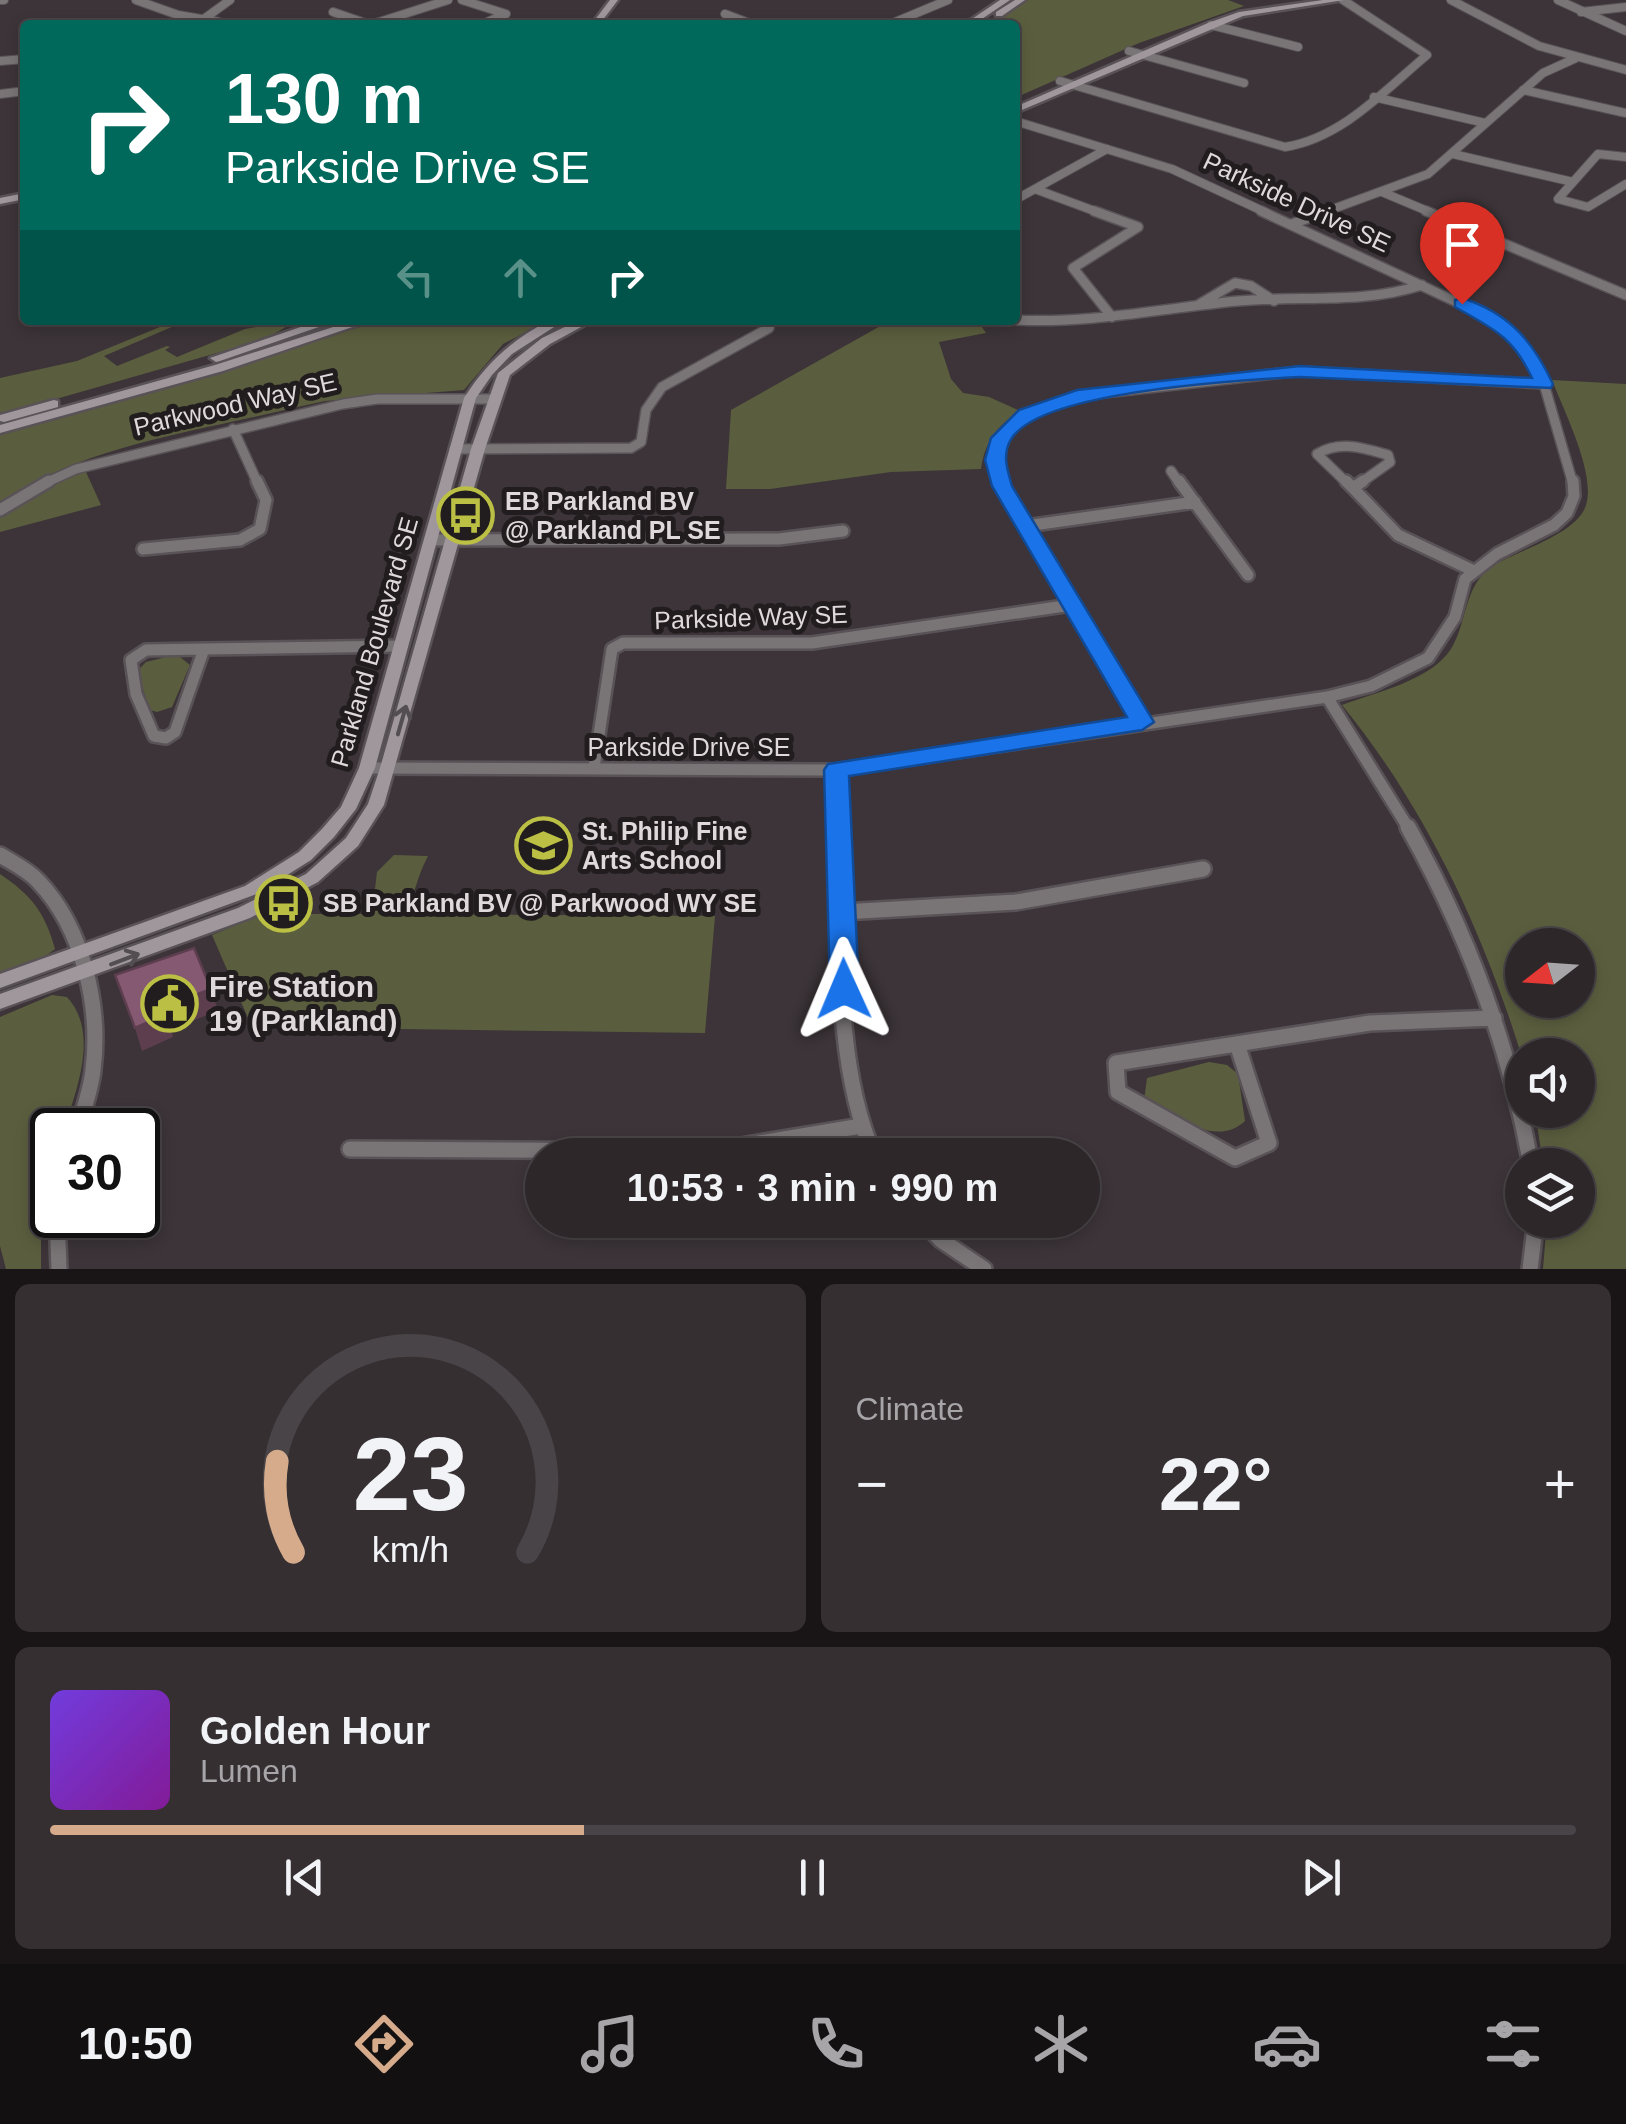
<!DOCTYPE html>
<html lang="en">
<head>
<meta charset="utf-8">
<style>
  body { margin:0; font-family:Arial,sans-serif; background:#352f32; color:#f1f3f6; height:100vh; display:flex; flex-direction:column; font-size:38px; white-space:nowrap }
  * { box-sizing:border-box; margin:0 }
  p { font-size:32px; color:#a7a5a8 }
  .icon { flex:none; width:55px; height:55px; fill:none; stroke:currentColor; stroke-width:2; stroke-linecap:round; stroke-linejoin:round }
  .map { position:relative; height:1269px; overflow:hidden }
  .side { display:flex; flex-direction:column; gap:15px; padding:15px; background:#191517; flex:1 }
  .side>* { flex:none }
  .guide { position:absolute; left:20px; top:20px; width:1000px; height:305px; border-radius:10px; box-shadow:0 5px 15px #0003,0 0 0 2px #484447; background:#00695c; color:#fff; overflow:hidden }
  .needle { width:65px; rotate:253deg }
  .fabs { position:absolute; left:1505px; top:928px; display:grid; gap:20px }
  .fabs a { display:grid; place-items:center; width:90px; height:90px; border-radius:50%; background:#2d272a; box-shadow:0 5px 15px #0003,0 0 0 2px #484447; font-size:50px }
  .speed { position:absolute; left:30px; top:1108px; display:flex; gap:20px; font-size:50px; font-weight:700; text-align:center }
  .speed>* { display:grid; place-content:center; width:130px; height:130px; border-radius:50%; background:#2d272a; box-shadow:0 5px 15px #0003,0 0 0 2px #484447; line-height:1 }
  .speed .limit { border:5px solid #111; border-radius:15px; background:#fff; color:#111 }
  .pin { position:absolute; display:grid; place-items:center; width:85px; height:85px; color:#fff; margin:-102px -42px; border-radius:50% 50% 50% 0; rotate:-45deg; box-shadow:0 0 10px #0007 }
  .pin .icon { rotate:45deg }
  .me { position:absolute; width:110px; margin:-55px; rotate:359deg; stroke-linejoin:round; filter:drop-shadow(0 0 8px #0008) }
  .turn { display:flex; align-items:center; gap:35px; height:210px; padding:0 40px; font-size:45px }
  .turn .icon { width:130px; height:130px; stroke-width:2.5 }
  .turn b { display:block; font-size:70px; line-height:85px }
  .lanes { display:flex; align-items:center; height:95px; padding:0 40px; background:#0003; justify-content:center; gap:50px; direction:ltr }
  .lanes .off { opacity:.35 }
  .big { font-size:75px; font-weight:600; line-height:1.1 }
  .side .tile { flex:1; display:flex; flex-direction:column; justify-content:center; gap:15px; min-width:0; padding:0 35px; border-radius:15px; background:#352f32 }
  .side .dial { align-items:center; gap:0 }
  .dial svg { height:260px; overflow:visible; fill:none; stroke:#484447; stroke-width:7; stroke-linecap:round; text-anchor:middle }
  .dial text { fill:#f1f3f6; stroke:none }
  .song { display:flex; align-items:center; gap:30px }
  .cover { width:120px; height:120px; border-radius:15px; background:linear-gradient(135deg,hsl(260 70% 55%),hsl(290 70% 35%)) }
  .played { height:10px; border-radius:5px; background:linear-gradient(90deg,#d6ab8b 35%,#484447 35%) }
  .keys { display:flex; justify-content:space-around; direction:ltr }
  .heat { display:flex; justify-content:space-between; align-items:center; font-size:55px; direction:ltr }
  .side .tiles { flex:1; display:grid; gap:15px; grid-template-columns:1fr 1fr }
  .tile:last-child { grid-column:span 2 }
  .trip { position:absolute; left:525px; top:1138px; width:575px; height:100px; border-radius:50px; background:#2d272a; box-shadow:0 5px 15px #0003,0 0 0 2px #484447; font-weight:600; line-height:100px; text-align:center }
  .menu { display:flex; height:160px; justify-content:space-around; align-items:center; background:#121011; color:#a7a5a8 }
  .menu .icon { width:70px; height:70px }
  .menu .active { color:#d6ab8b }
  .menu b { font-size:45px; color:#f1f3f6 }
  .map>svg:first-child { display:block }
</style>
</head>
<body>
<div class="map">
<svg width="1626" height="1269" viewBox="0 0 1626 1269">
  <rect width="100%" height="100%" fill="#3c3438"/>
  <!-- green -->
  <path fill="#5b5e3e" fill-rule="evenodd" d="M1028 0H1228L1244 6 1139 43 1015 98V25H990Z
    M177 320H188L104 356 117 366 167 346 170 347 165 350 177 357 245 329 297 320 266 339 0 415V378L77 361Z
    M382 320H549L503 344 464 390 325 401 293 408C196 432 84 445 0 503V435L162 390Z
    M891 320H977L986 333 939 342 951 379 963 393 989 397 1020 411C997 426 985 441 981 469L891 472 770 489H726L731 410Z
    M1552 380 1626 384V1269H1543L1547 1220H1578V1165H1543L1535 1110H1578V1055L1522 1057C1483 931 1426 808 1342 705 1376 692 1430 681 1451 649 1467 623 1464 586 1491 567 1515 551 1577 535 1586 505 1596 474 1564 411 1552 380ZM1522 945H1578V1000H1522Z
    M85 470 101 505 0 532V517C26 494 53 482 85 470Z
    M166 657H180L190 665 172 707 157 712 150 710 137 671 146 662Z
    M394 855 428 856C407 897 424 901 377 914L715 916 705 1033 252 1027 212 935 263 914H372L377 872Z
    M0 874C31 895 45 912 55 949L44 957 0 973Z
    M52 995 67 997C100 1033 76 1090 64 1130H52V1168L41 1218V1269H6L0 1246V1017Z
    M1209 1062 1227 1065 1238 1074 1245 1121C1215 1149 1174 1114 1144 1101L1147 1078Z"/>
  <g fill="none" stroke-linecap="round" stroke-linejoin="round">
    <defs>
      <path id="street-far3" d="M0 0H4
        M136 0 178 15 219 22
        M462 0 506 14 480 25
        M1451 0 1539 46 1626 70
        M1558 0 1626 31
        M333 12 371 25
        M1581 12 1626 7
        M725 14 754 25
        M201 21 230 0
        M597 24 610 25
        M370 25 448 0
        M888 25 948 0
        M1211 25 1298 47
        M1129 51 1244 83
        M0 61 25 59
        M1060 81 1285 147C1342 138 1385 90 1427 55L1343 0
        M1523 90 1626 113
        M0 94 25 91
        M1374 97 1485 123
        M1015 121 1172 169 1267 213
        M1453 154 1573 182
        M1626 157 1598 154 1558 199 1588 207 1626 184
        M1035 189 1100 213
        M1382 192 1432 213
        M1015 200 1107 149
        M1322 213 1428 174 1543 73 1576 58"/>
      <path id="street-far2" d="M1094 211 1138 227 1073 268 1112 317
        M1261 211 1489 317 1527 349 1544 384 1573 484
        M1426 211 1626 295
        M1292 224 1328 211
        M1198 305 1235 283 1251 286 1274 301
        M1015 320C1091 324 1163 308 1238 301 1302 295 1360 305 1422 285
        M233 429 258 484
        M454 449 631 448 641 442 646 410 662 387 769 328 770 320
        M1171 471 1180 484
        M43 484 76 469 343 404 377 399H494
        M1001 484 995 460 1001 438 1026 414 1077 396 1300 371 1544 384
        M1348 484 1317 454C1340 440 1364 448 1388 455L1390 462 1359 484"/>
      <path id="street-far1" d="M1001 481 1142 722
        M1179 481 1248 575
        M1346 481 1353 488 1363 481
        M1353 488 1398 535 1474 571
        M0 510 49 481
        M1026 526 1195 502
        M430 540 779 539 843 531
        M143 549 240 540 260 529 266 500 257 481
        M204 649 175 732 166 738 154 736 136 694 131 660 146 650Z
        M204 649 400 646
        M1327 697 1409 829
        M367 768 836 770 1327 697 1371 686 1428 658 1455 617 1465 579 1497 554 1554 525 1567 513 1574 496 1573 481
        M594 768 612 649 623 643H812L1071 605
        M836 770 838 829"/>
      <path id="street" d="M838 827C842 929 832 1061 874 1155
        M1408 827C1468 934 1509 1044 1531 1165
        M0 855C13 863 28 870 38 881 83 928 101 1007 93 1070 91 1090 83 1110 78 1130
        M843 912 1016 902 1203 869
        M1237 1044 1269 1143 1235 1158 1118 1092 1116 1063 1370 1023 1494 1018
        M350 1149 652 1151 741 1146 861 1126
        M57 1215 59 1269
        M922 1220 941 1240 984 1269
        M1530 1269 1536 1220"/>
      <path id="secondary" d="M610 0H618L599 25H591Z
        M1000 0H1010L973 25H963Z
        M1015 0H1025L1002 16H996V12Z
        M1323 0H1344L1243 16 1015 113V107L1208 23 1239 12Z
        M25 193V199L0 204V198Z
        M321 320H339L220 361 216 362 210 358Z
        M355 320H373L223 371 0 433V425L215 365Z
        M550 320H565L512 354 492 375 476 398 375 768 356 809 334 837 311 860 257 894 0 988V974L245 886 299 852 322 829 341 807 359 768 464 398C486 363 513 339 550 320Z
        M579 320H594L550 344 510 375 485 449 384 805 358 846 318 882 250 918 0 1009V994L238 908 306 874 346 838 368 804 380 768 471 449 498 373 542 338Z
        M54 400 58 401V407L4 422 0 421V415Z"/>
    </defs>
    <!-- street-far3 casing -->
    <use href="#street-far3" stroke="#595256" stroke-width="10"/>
    <!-- street-far2 casing -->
    <use href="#street-far2" stroke="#595256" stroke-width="12"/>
    <!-- street-far1 casing -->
    <use href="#street-far1" stroke="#595256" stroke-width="16"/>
    <!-- street casing -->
    <use href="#street" stroke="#595256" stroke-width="20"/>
    <!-- secondary casing -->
    <use href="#secondary" stroke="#595256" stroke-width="5"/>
    <!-- street-far3 -->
    <use href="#street-far3" stroke="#797577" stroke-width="8"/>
    <!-- street-far2 -->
    <use href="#street-far2" stroke="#797577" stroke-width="9"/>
    <!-- street-far1 -->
    <use href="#street-far1" stroke="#797577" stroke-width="11"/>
    <!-- street -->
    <use href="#street" stroke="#797577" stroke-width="15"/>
    <!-- secondary -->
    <use href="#secondary" fill="#9f979b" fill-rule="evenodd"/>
  </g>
  <!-- shaded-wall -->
  <path fill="#5d3e4f" d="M211 989 218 1011 171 1029 173 1037 142 1051 135 1028 164 1007Z"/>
  <!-- building -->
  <path fill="#855971" stroke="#5d3e4f" stroke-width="2.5" d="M194 948 211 989 164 1007 166 1014 135 1028 115 975Z"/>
  <!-- one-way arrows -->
  <defs><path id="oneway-shaft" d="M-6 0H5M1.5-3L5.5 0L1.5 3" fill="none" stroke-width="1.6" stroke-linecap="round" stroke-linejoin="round" transform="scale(2.5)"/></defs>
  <g stroke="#534e51">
    <use href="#oneway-shaft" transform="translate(402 720) rotate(-74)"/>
    <use href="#oneway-shaft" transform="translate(125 959) rotate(-21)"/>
  </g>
  <!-- route -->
  <path fill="#1a73e8" stroke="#114b97" stroke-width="2.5" d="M1462 298C1509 313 1533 341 1553 384L1551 388 1300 377C1243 380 1036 391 1010 441 1002 457 1008 471 1012 486L1154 722 1142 730 849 776 859 989 854 996 844 999 834 996 830 989 824 770 828 764 1127 717 992 486 985 460 991 438 1019 410 1077 390 1300 366 1532 378C1513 337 1494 329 1455 307V300Z"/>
  <!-- icons -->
  <defs>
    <symbol id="bus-ring" viewBox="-11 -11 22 22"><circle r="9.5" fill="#211d1f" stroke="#bbc045" stroke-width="1.5"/><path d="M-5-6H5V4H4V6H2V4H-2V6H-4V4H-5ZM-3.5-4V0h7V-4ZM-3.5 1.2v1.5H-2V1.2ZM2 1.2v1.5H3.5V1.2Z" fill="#bbc045"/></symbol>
    <symbol id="school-ring" viewBox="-11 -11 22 22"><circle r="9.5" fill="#211d1f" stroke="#bbc045" stroke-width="1.5"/><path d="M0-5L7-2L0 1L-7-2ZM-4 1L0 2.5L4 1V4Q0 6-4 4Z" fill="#bbc045"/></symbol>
    <symbol id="civic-ring" viewBox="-11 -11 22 22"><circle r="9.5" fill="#211d1f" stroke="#bbc045" stroke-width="1.5"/><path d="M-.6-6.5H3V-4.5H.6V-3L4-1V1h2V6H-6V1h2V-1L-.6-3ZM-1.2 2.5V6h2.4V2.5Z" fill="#bbc045"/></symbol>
  </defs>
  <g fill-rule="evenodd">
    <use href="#bus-ring" x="434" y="484" width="63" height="63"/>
    <use href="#school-ring" x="512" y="814" width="63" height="63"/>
    <use href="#bus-ring" x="252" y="872" width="63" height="63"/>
    <use href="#civic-ring" x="138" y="972" width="63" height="63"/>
  </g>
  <g text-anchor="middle" stroke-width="10" stroke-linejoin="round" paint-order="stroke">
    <!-- street labels -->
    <g font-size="25" fill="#dfd9dc" stroke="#211d1f">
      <text transform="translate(1297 202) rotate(25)" y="9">Parkside Drive SE</text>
      <text transform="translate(235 404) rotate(-13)" y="9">Parkwood Way SE</text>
      <text transform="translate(751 617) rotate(-2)" y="9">Parkside Way SE</text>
      <text transform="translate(374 642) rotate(-74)" y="9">Parkland Boulevard SE</text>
      <text x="689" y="756">Parkside Drive SE</text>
    </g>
    <!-- poi labels -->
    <g font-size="25" font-weight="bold" fill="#dfd9dc" stroke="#211d1f" text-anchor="start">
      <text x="505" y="510">EB Parkland BV<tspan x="505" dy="29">@ Parkland PL SE</tspan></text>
      <text x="582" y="840">St. Philip Fine<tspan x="582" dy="29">Arts School</tspan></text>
      <text x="323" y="912">SB Parkland BV @ Parkwood WY SE</text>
    </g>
    <!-- near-poi labels -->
    <g font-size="30" font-weight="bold" fill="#dfd9dc" stroke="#211d1f" text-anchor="start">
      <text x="209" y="997">Fire Station<tspan x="209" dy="34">19 (Parkland)</tspan></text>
    </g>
  </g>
</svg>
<div class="fabs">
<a><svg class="needle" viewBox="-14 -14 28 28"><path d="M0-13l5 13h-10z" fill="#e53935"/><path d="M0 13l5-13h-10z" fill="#a7a5a8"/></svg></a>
<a><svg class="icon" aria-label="sound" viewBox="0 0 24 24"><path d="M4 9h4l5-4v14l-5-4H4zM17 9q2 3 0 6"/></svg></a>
<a><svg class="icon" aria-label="layers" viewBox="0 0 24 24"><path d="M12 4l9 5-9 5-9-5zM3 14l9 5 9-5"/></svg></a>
</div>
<div class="speed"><div class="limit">30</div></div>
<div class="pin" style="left:1462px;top:304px;background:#d93025"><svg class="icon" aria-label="arrive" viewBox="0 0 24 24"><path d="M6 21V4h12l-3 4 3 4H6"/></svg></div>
<svg class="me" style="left:844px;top:989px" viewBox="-20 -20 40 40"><path d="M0-17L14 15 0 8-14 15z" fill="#1a73e8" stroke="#fff" stroke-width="4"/></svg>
<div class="trip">10:53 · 3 min · 990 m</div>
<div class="guide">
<div class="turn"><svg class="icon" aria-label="right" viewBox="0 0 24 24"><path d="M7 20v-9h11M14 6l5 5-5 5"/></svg><div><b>130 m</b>Parkside Drive SE</div></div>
<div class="lanes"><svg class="icon off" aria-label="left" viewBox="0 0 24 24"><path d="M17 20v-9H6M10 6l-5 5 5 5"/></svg><svg class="icon off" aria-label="ahead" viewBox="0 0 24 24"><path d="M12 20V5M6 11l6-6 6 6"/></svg><svg class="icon" aria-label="right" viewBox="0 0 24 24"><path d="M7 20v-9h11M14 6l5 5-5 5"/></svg></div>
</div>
</div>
<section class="side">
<div class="tiles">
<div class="tile dial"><svg viewBox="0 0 100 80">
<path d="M14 69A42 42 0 1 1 86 69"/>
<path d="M14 69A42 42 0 0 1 9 41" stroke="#d6ab8b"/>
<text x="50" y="56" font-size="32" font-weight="700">23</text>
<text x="50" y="72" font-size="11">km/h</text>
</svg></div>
<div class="tile"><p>Climate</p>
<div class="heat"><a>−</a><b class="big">22°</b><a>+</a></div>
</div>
<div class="tile">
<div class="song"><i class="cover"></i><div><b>Golden Hour</b><p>Lumen</p></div></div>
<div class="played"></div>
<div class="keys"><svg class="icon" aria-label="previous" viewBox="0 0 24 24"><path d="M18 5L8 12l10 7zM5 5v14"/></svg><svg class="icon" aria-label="pause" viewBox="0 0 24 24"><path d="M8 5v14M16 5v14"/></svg><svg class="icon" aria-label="next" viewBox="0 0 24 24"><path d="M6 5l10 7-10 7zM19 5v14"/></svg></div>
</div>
</div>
</section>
<nav class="menu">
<b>10:50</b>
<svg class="icon active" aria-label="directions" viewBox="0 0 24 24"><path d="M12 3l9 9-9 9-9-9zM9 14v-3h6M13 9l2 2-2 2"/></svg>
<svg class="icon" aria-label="music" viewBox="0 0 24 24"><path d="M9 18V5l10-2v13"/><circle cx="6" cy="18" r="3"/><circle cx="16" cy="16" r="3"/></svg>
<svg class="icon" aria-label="phone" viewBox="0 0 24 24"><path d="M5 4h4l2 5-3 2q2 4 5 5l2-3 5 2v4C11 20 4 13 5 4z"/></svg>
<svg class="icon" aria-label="climate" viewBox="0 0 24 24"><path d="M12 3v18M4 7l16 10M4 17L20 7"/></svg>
<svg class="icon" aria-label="car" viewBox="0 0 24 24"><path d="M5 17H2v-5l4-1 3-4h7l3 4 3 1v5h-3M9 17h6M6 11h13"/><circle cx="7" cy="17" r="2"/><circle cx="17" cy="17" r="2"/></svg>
<svg class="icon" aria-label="filters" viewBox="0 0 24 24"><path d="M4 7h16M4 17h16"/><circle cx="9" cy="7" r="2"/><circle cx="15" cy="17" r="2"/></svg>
</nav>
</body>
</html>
